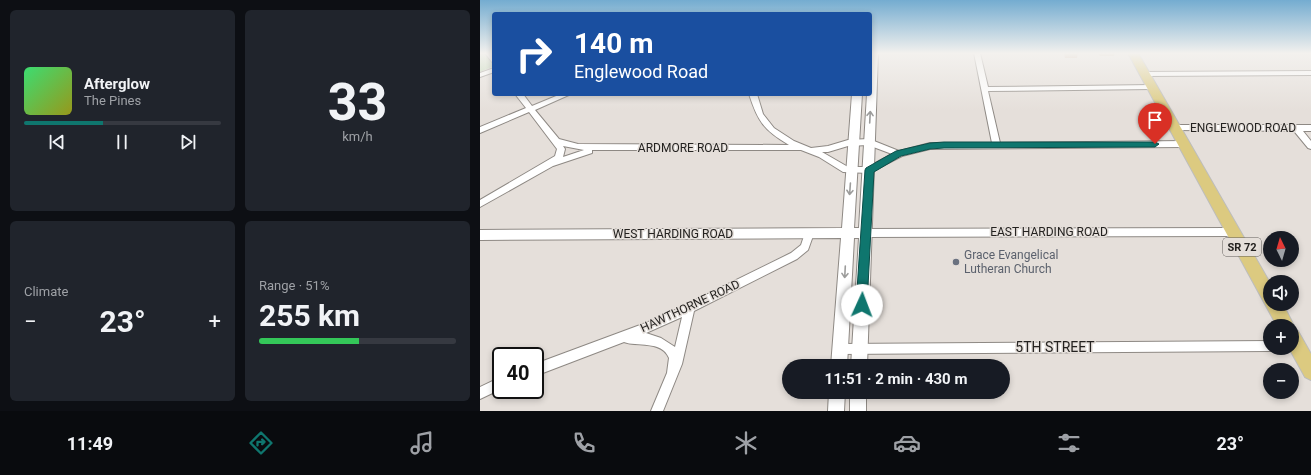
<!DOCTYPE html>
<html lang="en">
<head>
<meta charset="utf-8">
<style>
  body { margin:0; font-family:Roboto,sans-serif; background:#20242c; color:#f1f3f6; height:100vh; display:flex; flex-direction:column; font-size:15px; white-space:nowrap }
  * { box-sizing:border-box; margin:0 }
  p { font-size:13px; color:#9ea1a6 }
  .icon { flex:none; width:22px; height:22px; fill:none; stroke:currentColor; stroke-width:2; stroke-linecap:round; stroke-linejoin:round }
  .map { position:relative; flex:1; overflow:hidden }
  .sheet { display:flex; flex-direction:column; gap:10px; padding:10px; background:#0d0f14; width:480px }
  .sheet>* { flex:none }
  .banner { position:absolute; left:12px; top:12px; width:380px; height:84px; border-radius:4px; box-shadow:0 2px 6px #0003; background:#1a4fa0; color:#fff; overflow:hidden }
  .needle { width:26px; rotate:355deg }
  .tools { position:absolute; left:783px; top:231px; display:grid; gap:8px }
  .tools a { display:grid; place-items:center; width:36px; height:36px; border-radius:50%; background:#171b24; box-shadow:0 2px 6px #0003; font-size:20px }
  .speed { position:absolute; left:12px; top:347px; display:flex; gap:8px; font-size:20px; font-weight:700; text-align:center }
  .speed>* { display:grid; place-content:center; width:52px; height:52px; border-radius:50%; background:#171b24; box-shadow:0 2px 6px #0003; line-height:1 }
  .speed .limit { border:2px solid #111; border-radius:6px; background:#fff; color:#111 }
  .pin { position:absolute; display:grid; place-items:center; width:34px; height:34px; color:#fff; margin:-41px -17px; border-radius:50% 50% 50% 0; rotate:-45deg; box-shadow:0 0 4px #0007 }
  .pin .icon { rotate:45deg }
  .me { position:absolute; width:44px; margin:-22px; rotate:2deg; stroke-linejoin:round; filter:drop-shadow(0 0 3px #0008) }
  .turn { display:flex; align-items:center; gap:14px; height:84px; padding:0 16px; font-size:18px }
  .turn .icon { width:52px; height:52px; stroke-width:2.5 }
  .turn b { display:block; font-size:28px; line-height:34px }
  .big { font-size:30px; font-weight:700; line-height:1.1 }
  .sheet .card { flex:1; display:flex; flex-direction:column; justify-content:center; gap:6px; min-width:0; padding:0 14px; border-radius:6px; background:#20242c }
  .sheet .dial { align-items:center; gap:0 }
  .dial b { font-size:52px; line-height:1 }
  .song { display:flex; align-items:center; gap:12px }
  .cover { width:48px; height:48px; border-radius:6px; background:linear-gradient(135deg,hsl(140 70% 55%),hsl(60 70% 35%)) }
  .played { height:4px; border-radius:2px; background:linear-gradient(90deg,#0f766e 40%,#363941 40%) }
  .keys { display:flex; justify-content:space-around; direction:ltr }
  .heat { display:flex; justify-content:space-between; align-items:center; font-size:22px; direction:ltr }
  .charge { height:6px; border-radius:3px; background:linear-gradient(90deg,#34c759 51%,#363941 0) }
  .sheet .tiles { flex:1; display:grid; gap:10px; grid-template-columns:repeat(2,1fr) }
  .trip { position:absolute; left:302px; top:359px; width:228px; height:40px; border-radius:20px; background:#171b24; box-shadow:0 2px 6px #0003; font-weight:700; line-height:40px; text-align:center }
  .tab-bar { display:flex; height:64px; justify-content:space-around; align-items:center; background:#090b0e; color:#9ea1a6 }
  .tab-bar .icon { width:28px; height:28px }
  .tab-bar .current { color:#0f766e }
  .tab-bar b { font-size:18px; color:#f1f3f6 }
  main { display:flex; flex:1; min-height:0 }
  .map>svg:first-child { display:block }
</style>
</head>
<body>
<main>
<section class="sheet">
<div class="tiles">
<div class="card">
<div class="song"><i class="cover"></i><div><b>Afterglow</b><p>The Pines</p></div></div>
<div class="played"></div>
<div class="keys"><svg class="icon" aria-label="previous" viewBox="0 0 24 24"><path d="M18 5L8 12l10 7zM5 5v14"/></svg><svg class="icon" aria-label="pause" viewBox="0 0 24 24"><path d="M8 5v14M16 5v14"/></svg><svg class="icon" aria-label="next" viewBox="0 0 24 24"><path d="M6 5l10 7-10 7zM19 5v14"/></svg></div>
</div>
<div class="card dial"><b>33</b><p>km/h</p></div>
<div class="card"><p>Climate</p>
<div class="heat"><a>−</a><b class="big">23°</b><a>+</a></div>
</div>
<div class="card"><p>Range · 51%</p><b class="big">255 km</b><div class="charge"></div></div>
</div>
</section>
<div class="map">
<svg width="831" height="411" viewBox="0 0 831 411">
  <rect width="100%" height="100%" fill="#e5dfda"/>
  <!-- green -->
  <path fill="#b8d3ab" d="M0 53H14V66L0 72Z"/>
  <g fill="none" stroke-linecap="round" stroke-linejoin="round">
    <defs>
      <path id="street" d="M5 53H12L14 56V63L12 62Z
        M494 53H500L508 87 672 85 676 87 672 89 508 91 520 143 704 141 708 144 704 147 450 149 422 156 389 173 363 172 339 157 321 150H112V153L73 166 0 207V200L75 156 77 149 49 112 0 133V127L46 108 35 94H43L52 106 81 94H91L55 110 79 139 98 144 309 145C284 130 278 122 269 94H277L283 114 294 128 314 141 331 148 348 146 368 140 389 139 419 151 450 143H512ZM388 145 412 154 388 167H368L342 152H348L368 146ZM83 146 104 150 83 157 85 149Z
        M14 68V72L0 77V73Z
        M831 71V75L664 76 661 74 664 72Z
        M695 125H831V131H823L831 141V149L828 148 814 131 692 130 691 128Z
        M753 228 756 229 758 232 756 235 753 236 385 237 382 236 380 233 382 230 385 229Z
        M329 229 332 230 334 233 328 250 317 259 214 311 202 364 183 411H171L187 373 189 358C182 340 156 347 144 342L55 376V364L179 318 311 253 321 245 326 230ZM202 317 195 347 181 338 166 333Z
        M790 341V348H795L790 351 360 354 356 353 354 349 356 345 360 344Z
        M21 377V389L0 399V387Z"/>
      <path id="secondary" d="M390 53H398L387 366H371L379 238H374L367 366H351L361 238 0 240V230L362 228 372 94H382L374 228H379L387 94H390Z
        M349 392H365L364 411H348Z
        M370 392H386V411H370Z"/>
      <path id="primary" d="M648 53H658L790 283V304H803L814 326 813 329 818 331 831 354V380L825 377 809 348H812V326H797Z"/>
    </defs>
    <!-- street casing -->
    <use href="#street" stroke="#8e8984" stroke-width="2"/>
    <!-- secondary casing -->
    <use href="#secondary" stroke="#8e8984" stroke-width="2"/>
    <!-- primary casing -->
    <use href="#primary" stroke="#bdbdbc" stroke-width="2"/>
    <!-- street -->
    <use href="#street" fill="#fff" fill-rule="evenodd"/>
    <!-- secondary -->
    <use href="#secondary" fill="#fff" fill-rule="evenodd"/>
    <!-- primary -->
    <use href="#primary" fill="#dcca80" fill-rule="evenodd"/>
  </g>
  <!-- wall -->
  <path fill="#c5a387" d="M584 53H598L597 58H585Z
    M618 53H635L634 56H620Z"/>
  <!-- one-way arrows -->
  <defs><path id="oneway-shaft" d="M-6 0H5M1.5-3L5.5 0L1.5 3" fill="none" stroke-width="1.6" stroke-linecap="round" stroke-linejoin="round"/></defs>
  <g stroke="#9c9c9b">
    <use href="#oneway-shaft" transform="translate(390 117) rotate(-87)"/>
    <use href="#oneway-shaft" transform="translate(370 189) rotate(94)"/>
    <use href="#oneway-shaft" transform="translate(365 272) rotate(93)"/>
  </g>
  <!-- sky -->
  <linearGradient id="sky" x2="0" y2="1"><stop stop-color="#74acd0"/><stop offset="0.48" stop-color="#f3f1ee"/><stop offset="1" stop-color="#f3f1ee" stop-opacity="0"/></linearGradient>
  <rect width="831" height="111" fill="url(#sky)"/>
  <!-- route -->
  <path fill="#0f766e" stroke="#0a4d48" d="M464 142H675L679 144 675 147 464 148 450 149 421 156 394 172 387 305 386 309 382 310 378 309 376 305 385 170 386 168 416 151 450 143Z"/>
  <!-- markers -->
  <circle fill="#6b7280" stroke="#e5dfda" stroke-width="1.5" cx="476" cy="262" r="4"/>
  <g text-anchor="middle" stroke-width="3" stroke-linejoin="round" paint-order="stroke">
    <!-- shield labels -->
    <rect fill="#e5dfda" stroke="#5e5b58" stroke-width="1" x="743" y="238" width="38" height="18" rx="3"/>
    <g font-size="11" font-weight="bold" fill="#242220">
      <text x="762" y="251">SR 72</text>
    </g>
    <!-- street labels -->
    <g font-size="12" fill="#242220" stroke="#e5dfda">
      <text x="763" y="132">ENGLEWOOD ROAD</text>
      <text x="203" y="152">ARDMORE ROAD</text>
      <text x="569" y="236">EAST HARDING ROAD</text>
      <text x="193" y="238">WEST HARDING ROAD</text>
      <text transform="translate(210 306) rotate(-25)" y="4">HAWTHORNE ROAD</text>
    </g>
    <!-- worship labels -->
    <g font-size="12" fill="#5b616d" stroke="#e5dfda" text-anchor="start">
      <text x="484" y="259">Grace Evangelical<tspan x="484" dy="14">Lutheran Church</tspan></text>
    </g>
    <!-- near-street labels -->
    <g font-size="14" fill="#242220" stroke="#e5dfda">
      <text x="575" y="352">5TH STREET</text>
    </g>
  </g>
</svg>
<div class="tools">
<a><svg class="needle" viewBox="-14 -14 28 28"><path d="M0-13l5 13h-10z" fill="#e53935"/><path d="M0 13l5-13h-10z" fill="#9ea1a6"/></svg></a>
<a><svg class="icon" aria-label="sound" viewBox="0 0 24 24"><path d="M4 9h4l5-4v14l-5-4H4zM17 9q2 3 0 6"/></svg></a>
<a>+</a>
<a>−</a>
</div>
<div class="speed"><div class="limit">40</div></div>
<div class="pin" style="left:675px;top:144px;background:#d93025"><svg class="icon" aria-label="arrive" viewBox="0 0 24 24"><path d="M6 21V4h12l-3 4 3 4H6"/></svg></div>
<svg class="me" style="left:382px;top:305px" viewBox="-20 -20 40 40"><circle r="19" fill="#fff"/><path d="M0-13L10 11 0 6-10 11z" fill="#0f766e"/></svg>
<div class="trip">11:51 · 2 min · 430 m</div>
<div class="banner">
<div class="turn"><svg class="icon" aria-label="right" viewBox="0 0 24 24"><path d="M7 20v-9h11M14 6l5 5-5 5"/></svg><div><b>140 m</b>Englewood Road</div></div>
</div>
</div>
</main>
<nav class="tab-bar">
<b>11:49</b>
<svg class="icon current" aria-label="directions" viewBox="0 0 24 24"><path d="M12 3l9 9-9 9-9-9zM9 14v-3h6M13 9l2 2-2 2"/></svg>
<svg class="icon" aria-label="music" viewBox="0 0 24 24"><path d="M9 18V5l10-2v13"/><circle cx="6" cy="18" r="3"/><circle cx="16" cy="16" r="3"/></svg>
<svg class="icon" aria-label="phone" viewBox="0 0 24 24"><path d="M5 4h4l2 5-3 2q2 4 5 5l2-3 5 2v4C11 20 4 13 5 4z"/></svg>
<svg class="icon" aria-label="climate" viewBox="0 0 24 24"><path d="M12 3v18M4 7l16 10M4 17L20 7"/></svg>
<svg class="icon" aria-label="car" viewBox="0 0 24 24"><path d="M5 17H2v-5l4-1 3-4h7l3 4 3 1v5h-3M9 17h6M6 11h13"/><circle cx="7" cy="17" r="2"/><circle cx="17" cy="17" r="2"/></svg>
<svg class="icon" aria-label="filters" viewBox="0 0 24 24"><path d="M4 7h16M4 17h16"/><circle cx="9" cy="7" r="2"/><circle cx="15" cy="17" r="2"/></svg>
<b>23°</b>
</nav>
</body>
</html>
